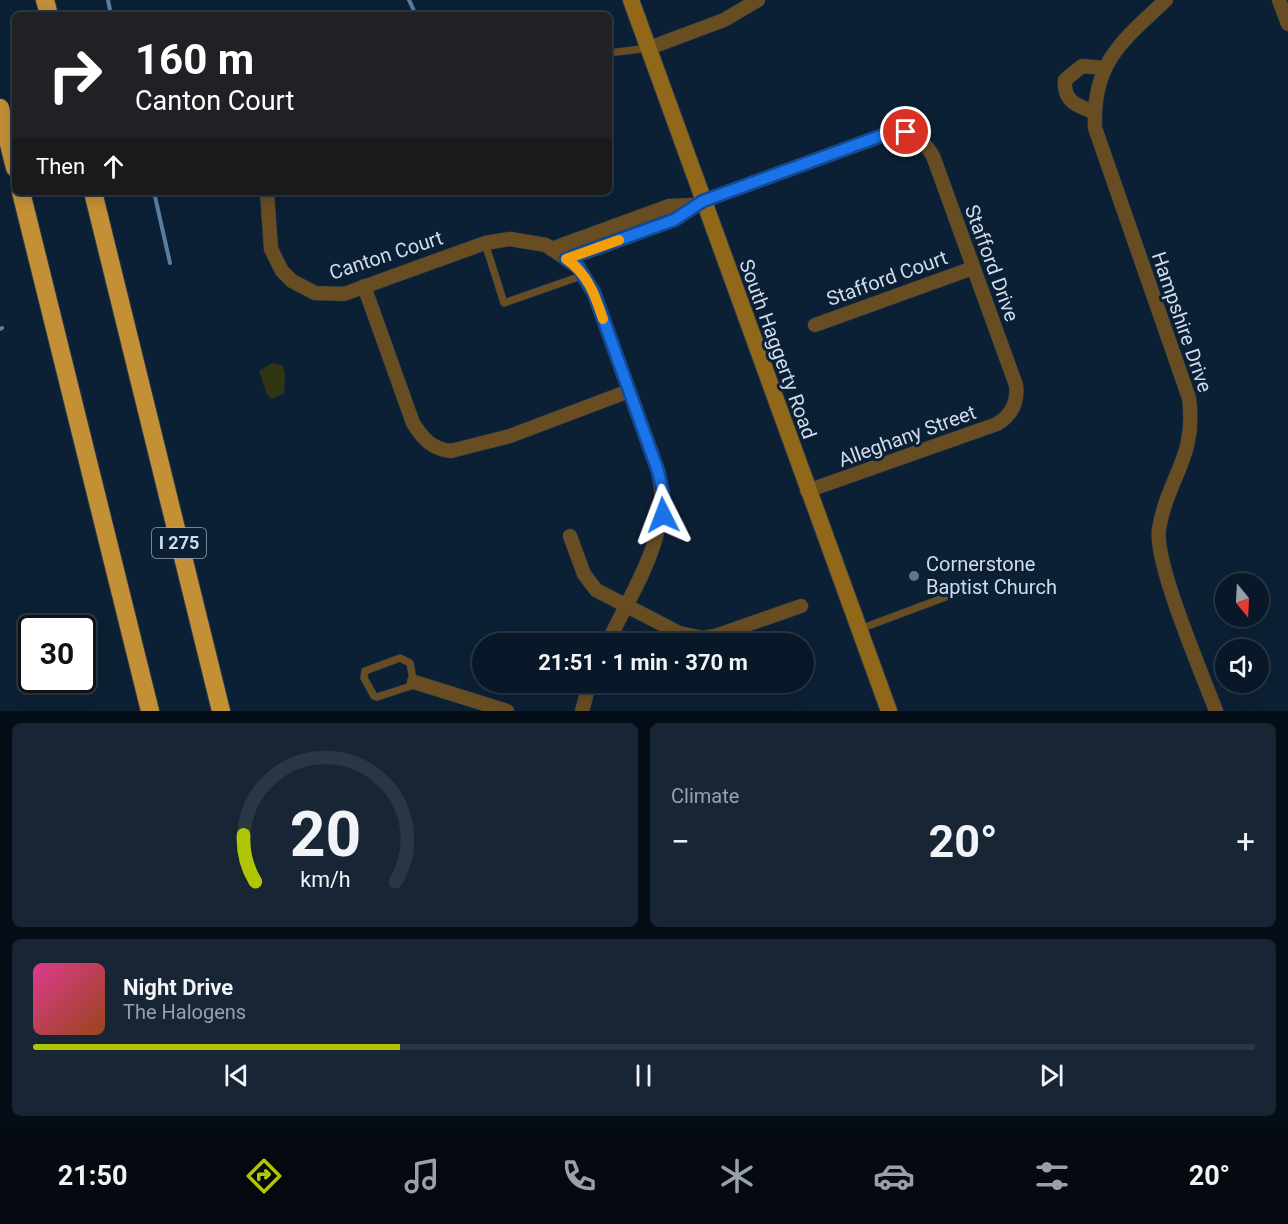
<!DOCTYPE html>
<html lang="en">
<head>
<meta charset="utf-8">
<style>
  body { margin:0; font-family:Roboto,sans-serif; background:#172534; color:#f1f3f6; height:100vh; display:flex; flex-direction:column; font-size:22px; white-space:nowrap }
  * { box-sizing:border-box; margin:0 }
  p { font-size:20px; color:#99a0a8 }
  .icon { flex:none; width:33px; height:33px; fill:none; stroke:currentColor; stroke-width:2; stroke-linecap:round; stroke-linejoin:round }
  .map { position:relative; height:711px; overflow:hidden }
  .details { display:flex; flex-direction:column; gap:12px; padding:12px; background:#050d16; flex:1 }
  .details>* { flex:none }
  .banner { position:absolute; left:12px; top:12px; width:600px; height:183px; border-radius:9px; box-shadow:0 3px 15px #0003,0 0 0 2px #293745; background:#202124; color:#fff; overflow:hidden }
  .needle { width:39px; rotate:162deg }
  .buttons { position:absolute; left:1215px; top:573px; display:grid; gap:12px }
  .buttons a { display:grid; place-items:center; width:54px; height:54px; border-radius:50%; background:#091828; box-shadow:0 3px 15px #0003,0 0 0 2px #293745; font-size:30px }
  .speed { position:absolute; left:18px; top:615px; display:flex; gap:12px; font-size:30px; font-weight:700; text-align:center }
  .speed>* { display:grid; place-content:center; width:78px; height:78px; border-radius:50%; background:#091828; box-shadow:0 3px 15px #0003,0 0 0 2px #293745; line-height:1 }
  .speed .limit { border:3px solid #111; border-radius:9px; background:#fff; color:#111 }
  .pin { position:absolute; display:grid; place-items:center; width:51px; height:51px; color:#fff; margin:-26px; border:3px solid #fff; border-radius:50%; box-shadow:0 2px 6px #0007 }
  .me { position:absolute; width:66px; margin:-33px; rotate:357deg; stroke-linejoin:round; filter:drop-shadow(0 0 4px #0008) }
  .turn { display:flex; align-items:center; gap:21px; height:126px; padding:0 24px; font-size:27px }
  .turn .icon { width:78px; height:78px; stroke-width:2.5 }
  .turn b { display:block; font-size:42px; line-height:51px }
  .then { display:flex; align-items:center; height:57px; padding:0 24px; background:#0003; gap:12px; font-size:22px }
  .big { font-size:45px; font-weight:700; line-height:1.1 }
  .details .widget { flex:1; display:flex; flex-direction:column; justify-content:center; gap:9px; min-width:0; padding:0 21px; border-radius:9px; background:#172534 }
  .details .dial { align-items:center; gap:0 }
  .dial svg { height:156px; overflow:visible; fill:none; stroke:#293745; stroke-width:7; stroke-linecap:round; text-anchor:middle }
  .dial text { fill:#f1f3f6; stroke:none }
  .song { display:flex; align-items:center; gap:18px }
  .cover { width:72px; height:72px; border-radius:9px; background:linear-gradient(135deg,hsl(330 70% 55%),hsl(20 70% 35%)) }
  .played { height:6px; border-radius:3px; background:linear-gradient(90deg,#b0c503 30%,#293745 30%) }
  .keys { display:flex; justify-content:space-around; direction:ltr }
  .heat { display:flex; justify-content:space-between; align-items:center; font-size:33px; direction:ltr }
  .details .tiles { flex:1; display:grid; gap:12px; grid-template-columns:1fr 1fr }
  .widget:last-child { grid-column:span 2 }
  .trip { position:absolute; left:472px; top:633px; width:342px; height:60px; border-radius:30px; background:#091828; box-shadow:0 3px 15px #0003,0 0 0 2px #293745; font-weight:700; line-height:60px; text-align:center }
  .dock { display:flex; height:96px; justify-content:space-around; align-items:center; background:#040a10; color:#99a0a8 }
  .dock .icon { width:42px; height:42px }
  .dock .selected { color:#b0c503 }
  .dock b { font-size:27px; color:#f1f3f6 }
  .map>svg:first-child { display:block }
</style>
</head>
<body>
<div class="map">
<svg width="1288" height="711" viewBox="0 0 1288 711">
  <rect width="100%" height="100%" fill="#0c2035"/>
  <!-- green -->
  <path fill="#323511" d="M272 363 282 365 285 374 284 393 271 399 267 394 259 371Z"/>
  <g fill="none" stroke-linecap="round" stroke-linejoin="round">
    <!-- stream -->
    <path stroke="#5a7da2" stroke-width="4" d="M108 0 111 15
      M409 0 416 15
      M154 192 170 263
      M0 329 2 328"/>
    <defs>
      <path id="service" d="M609 53 649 48
        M485 243 504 303 584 275
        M860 629 967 589
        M400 658 410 663 414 685 377 697 374 696 364 678 365 671Z"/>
      <path id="minor" d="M1166 0C1122 41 1092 63 1095 128L1189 398C1197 458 1168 476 1159 529 1154 563 1202 673 1216 711
        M1279 0 1288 24
        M649 48 724 20 758 0
        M1094 112C1077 106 1063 101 1065 80L1082 66 1104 68
        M267 192 271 249 282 271 292 281 315 293 344 294 485 243 510 239 546 245 578 267 594 293 658 471C674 533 632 590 607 644
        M551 249 669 206 694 205
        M566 259 674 220 703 201 887 134C910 130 921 136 933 156L1016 385C1018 402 1012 415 997 424L807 491
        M364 286 413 423C423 439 432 449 451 451L510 436 629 391
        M815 325 973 268
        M570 536 584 574 596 590 679 633 703 638 715 636 801 606
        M414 682 507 711
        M582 711 590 682"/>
      <path id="secondary" d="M631 0 889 711"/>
      <path id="motorway" d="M45 0 49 15
        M0 108 15 168
        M21 192 150 711
        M93 192 221 711"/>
    </defs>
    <!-- service casing -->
    <use href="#service" stroke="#273a4e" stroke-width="8"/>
    <!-- minor casing -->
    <use href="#minor" stroke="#273a4e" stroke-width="15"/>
    <!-- secondary casing -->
    <use href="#secondary" stroke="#273a4e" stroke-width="18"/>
    <!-- motorway casing -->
    <use href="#motorway" stroke="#273a4e" stroke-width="20"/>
    <!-- service -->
    <use href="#service" stroke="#684d23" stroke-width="7"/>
    <!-- minor -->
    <use href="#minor" stroke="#684d23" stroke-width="14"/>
    <!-- secondary -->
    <use href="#secondary" stroke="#91671a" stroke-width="16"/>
    <!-- motorway -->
    <use href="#motorway" stroke="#c49036" stroke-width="18"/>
  </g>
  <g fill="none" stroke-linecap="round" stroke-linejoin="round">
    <defs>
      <path id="route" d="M663 515V493L658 471 594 293 578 267 566 259 674 220 703 201 886 134 906 132"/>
    </defs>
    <!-- route casing -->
    <use href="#route" stroke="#114b97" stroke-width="15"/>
    <!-- route -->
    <use href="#route" stroke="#1a73e8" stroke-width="10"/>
    <!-- slow -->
    <path stroke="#f59e0b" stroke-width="10" d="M603 319C595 295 588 274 566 259L619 240"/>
  </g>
  <!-- markers -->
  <circle fill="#6b7280" stroke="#0c2035" stroke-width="2" cx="914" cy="576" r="6"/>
  <g text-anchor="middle" stroke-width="6" stroke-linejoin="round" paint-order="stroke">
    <!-- shield labels -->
    <rect fill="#0c2035" stroke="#95a4b4" stroke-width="1.5" x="152" y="528" width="54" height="30" rx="4.5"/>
    <g font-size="18" font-weight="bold" fill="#d0dceb">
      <text x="179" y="549">I 275</text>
    </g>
    <!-- street labels -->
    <g font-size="20" fill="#d0dceb" stroke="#0c2035">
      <text transform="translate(386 255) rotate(-18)" y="7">Canton Court</text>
      <text transform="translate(992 263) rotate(70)" y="7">Stafford Drive</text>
      <text transform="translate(887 278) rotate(-20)" y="7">Stafford Court</text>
      <text transform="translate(1182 322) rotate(71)" y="7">Hampshire Drive</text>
      <text transform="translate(778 349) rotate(70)" y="7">South Haggerty Road</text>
      <text transform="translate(907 436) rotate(-20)" y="7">Alleghany Street</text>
    </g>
    <!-- poi labels -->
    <g font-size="20" fill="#d0dceb" stroke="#0c2035" text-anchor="start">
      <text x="926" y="571">Cornerstone<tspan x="926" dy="23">Baptist Church</tspan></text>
    </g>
  </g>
</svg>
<div class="buttons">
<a><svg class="needle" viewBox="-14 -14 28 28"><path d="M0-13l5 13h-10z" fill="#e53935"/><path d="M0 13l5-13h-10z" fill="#99a0a8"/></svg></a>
<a><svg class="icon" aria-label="sound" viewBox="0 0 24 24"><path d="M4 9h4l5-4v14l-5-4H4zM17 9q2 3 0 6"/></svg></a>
</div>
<div class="speed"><div class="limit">30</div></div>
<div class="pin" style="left:906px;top:132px;background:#d93025"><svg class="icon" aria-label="arrive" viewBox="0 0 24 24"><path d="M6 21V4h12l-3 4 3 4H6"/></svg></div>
<svg class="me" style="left:663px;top:515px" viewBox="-20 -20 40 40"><path d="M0-17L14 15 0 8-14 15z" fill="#1a73e8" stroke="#fff" stroke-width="4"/></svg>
<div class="trip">21:51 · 1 min · 370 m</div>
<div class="banner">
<div class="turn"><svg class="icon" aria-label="right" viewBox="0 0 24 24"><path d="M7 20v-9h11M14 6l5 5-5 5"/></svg><div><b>160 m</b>Canton Court</div></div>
<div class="then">Then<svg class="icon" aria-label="ahead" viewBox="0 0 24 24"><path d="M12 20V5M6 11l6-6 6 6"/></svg></div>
</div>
</div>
<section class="details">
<div class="tiles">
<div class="widget dial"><svg viewBox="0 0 100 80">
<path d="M14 69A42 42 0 1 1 86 69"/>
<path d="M14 69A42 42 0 0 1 8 45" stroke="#b0c503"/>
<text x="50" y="56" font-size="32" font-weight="700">20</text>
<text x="50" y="72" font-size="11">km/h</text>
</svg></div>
<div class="widget"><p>Climate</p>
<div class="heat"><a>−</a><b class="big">20°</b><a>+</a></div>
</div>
<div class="widget">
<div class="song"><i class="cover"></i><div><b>Night Drive</b><p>The Halogens</p></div></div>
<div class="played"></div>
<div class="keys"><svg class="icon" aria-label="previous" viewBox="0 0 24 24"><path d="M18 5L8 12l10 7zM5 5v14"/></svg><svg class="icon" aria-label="pause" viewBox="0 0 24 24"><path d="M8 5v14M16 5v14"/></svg><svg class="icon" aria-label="next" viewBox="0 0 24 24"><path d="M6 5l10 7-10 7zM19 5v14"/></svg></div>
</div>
</div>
</section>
<nav class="dock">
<b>21:50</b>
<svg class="icon selected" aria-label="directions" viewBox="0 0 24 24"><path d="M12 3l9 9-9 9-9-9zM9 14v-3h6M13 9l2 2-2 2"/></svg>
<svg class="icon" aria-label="music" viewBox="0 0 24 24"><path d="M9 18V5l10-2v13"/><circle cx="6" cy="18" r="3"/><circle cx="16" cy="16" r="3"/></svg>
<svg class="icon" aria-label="phone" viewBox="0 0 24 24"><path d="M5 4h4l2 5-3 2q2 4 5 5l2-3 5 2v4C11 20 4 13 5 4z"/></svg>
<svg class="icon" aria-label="climate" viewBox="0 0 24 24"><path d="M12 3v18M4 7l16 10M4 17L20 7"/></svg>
<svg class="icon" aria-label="car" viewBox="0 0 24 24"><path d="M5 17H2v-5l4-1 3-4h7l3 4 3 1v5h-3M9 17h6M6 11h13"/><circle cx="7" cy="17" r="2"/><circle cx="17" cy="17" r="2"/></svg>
<svg class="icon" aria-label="filters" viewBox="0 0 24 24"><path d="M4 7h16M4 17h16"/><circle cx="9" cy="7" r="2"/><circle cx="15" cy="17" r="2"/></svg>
<b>20°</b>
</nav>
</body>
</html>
